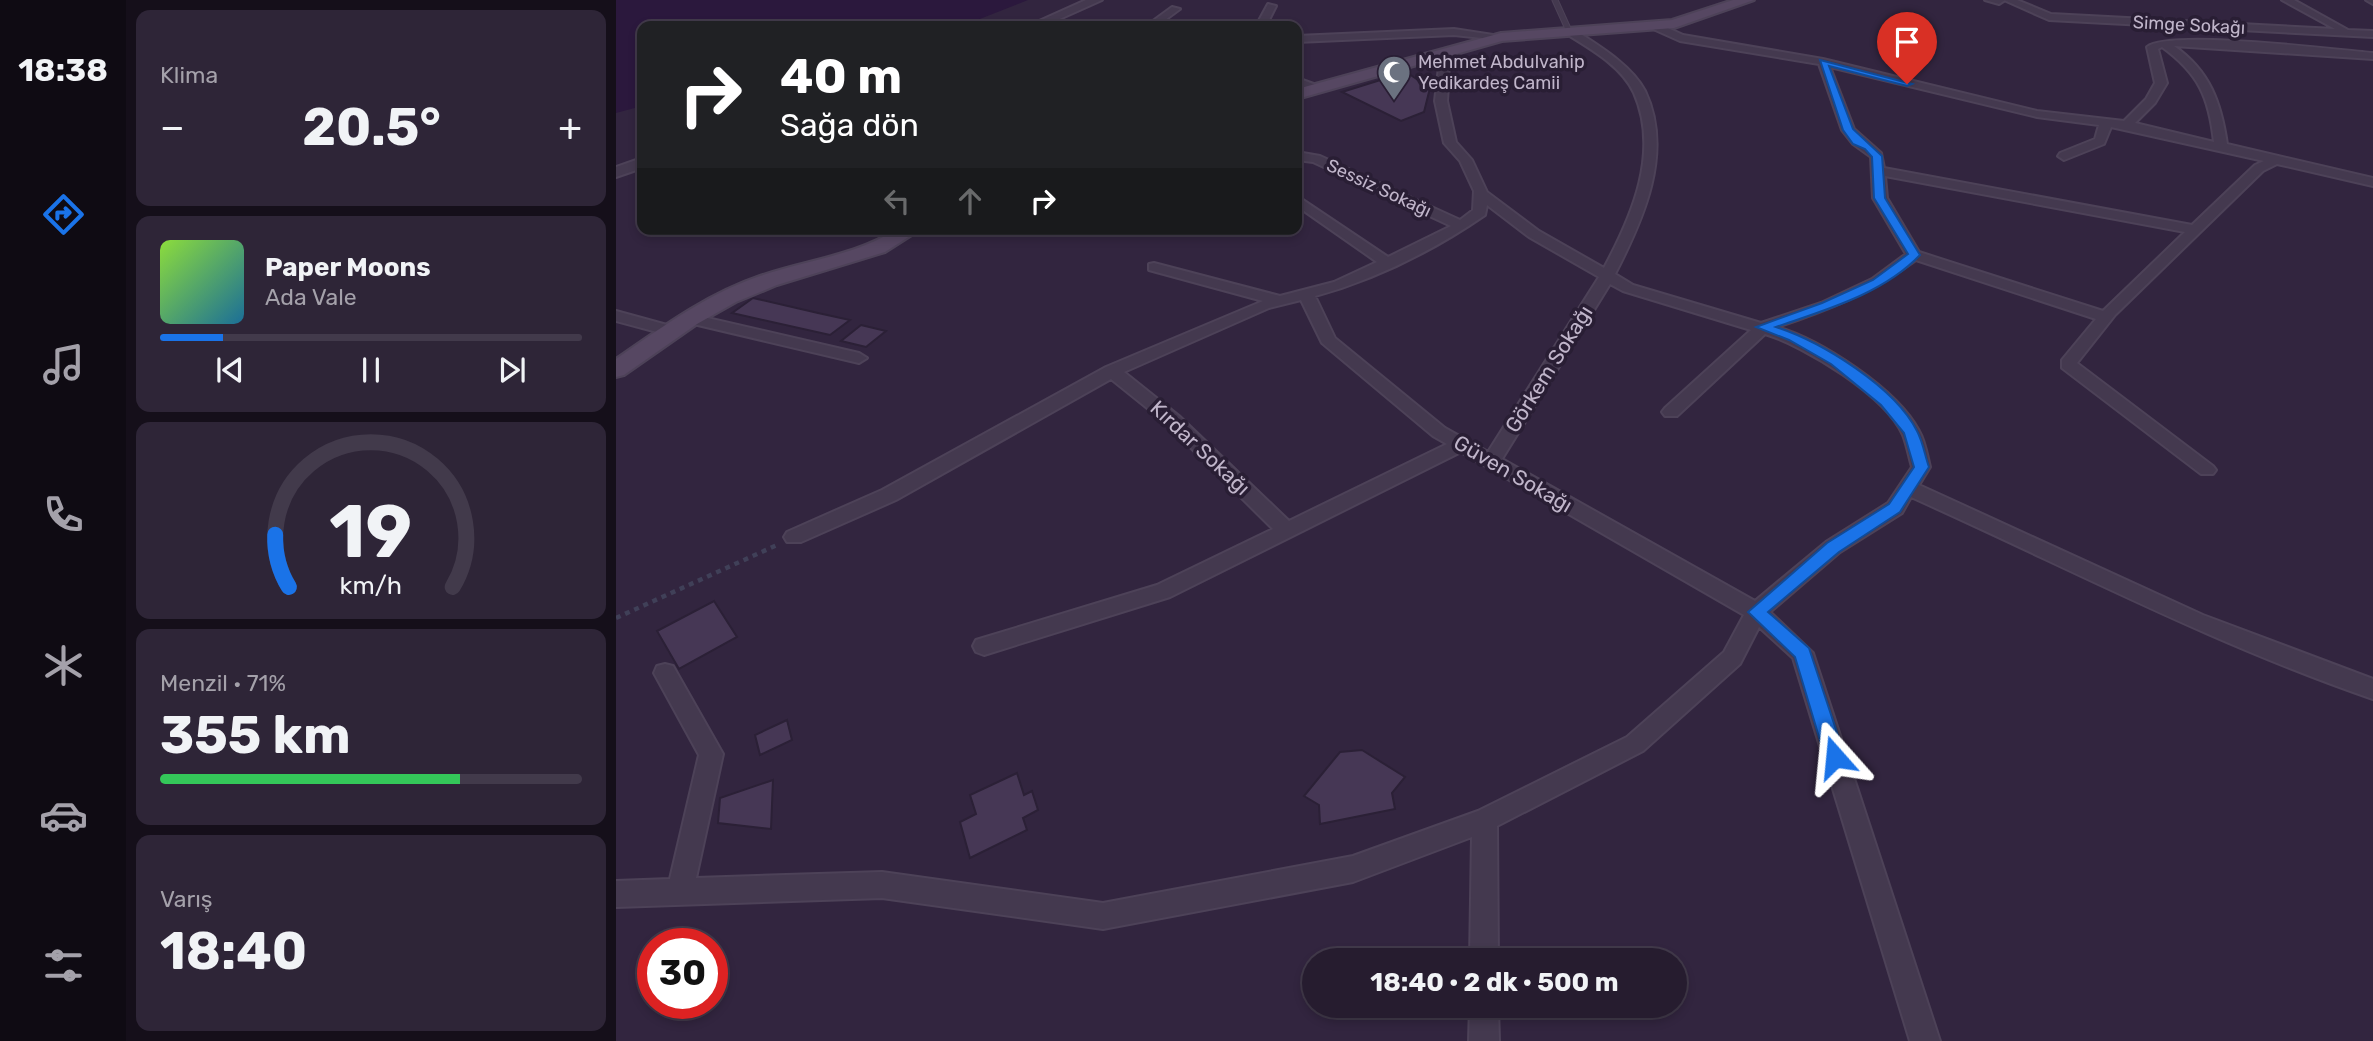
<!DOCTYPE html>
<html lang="tr">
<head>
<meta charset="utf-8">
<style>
  body { margin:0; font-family:Rubik,sans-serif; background:#2e2537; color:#f1f3f6; height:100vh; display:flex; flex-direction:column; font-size:26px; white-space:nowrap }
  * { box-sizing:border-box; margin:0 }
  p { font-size:23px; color:#a4a1aa }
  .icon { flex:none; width:38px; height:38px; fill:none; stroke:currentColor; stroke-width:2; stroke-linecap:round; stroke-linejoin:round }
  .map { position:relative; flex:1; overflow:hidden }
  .panel { display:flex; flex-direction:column; gap:10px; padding:10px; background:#150f1a; width:490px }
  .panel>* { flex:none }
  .banner { position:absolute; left:21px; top:21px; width:665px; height:214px; border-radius:14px; box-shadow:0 4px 10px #0003,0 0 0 2px #423a4b; background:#202124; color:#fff; overflow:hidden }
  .speed { position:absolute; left:21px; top:928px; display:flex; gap:14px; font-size:35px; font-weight:700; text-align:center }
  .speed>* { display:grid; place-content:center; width:91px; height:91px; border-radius:50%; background:#261c2f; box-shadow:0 4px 10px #0003,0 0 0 2px #423a4b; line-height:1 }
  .speed .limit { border:10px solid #d22; background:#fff; color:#111 }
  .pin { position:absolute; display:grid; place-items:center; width:60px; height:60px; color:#fff; margin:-72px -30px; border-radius:50% 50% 50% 0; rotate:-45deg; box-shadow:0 0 7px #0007 }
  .pin .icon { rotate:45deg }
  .me { position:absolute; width:77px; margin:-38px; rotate:342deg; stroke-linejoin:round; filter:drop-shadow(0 0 5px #0008) }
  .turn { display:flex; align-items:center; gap:24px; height:147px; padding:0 28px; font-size:32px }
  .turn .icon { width:91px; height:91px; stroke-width:2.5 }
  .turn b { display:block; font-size:49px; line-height:60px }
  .lanes { display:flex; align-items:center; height:66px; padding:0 28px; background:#0003; justify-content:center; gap:35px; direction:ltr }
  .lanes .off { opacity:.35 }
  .big { font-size:52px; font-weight:700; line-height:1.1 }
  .panel .tile { flex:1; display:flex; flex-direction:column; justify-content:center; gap:10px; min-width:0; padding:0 24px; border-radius:14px; background:#2e2537 }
  .panel .dial { align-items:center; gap:0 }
  .dial svg { height:182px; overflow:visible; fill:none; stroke:#423a4b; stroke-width:7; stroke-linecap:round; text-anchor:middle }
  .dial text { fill:#f1f3f6; stroke:none }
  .song { display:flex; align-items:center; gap:21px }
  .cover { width:84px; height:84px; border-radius:10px; background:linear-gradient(135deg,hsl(90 70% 55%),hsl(200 70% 35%)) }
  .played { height:7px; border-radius:4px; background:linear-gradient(90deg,#1a73e8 15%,#423a4b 15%) }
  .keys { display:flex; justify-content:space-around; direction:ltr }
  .heat { display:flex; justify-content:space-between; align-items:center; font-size:38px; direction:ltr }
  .charge { height:10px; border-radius:5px; background:linear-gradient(90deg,#34c759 71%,#423a4b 0) }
  .trip { position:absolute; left:686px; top:948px; width:385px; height:70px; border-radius:35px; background:#261c2f; box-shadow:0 4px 10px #0003,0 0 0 2px #423a4b; font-weight:700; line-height:70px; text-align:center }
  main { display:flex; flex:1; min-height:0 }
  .dock { display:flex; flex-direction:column; width:126px; justify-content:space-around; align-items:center; background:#0f0b13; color:#a4a1aa }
  .dock .icon { width:49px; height:49px }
  .dock .on { color:#1a73e8 }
  .dock b { font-size:32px; color:#f1f3f6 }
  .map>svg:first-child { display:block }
</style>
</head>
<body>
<main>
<nav class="dock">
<b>18:38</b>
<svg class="icon on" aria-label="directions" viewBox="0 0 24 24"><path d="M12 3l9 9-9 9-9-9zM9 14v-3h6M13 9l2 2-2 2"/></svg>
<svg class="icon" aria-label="music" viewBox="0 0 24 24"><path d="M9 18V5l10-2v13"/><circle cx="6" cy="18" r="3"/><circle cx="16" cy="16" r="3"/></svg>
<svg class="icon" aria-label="phone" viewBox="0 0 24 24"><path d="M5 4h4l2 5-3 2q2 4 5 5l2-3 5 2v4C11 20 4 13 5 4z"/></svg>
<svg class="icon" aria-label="climate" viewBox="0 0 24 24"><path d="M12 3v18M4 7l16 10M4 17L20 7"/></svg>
<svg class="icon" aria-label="car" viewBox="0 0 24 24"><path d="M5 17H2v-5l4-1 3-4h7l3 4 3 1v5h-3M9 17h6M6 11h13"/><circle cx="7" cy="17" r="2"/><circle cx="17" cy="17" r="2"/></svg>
<svg class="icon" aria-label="filters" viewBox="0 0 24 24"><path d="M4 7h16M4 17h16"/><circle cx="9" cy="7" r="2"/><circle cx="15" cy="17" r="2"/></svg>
</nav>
<section class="panel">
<div class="tile"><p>Klima</p>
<div class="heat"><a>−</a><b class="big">20.5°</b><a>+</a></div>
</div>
<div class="tile">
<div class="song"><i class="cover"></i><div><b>Paper Moons</b><p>Ada Vale</p></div></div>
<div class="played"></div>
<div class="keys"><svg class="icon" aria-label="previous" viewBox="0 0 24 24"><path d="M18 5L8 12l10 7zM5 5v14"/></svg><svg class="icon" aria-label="pause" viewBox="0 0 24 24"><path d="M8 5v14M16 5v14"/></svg><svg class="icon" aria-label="next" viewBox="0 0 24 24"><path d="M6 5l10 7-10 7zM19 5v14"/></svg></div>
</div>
<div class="tile dial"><svg viewBox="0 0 100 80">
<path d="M14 69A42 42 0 1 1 86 69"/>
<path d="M14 69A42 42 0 0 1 8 46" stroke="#1a73e8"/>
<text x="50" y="56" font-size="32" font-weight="700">19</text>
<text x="50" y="72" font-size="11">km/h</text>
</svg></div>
<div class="tile"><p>Menzil · 71%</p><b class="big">355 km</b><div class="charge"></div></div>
<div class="tile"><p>Varış</p><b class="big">18:40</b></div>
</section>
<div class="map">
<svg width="1757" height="1041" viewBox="0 0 1757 1041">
  <rect width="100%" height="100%" fill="#32253f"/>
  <!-- water -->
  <path fill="#2b183d" d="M0 0H412L346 26H26V106L0 113Z"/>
  <!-- building -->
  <path fill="#463755" stroke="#2b2036" stroke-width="2" d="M790 72 814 88 808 112 785 121 726 92Z
    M137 298 202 313 234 320 214 335 116 313Z
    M245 325 270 331 250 347 225 341Z
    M98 601 121 637 63 669 41 631Z
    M171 720 176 740 144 755 139 735Z
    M746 750 789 777 776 793 779 809 704 824 703 805 688 796 724 752Z
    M401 773 408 795 416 791 422 810 407 818 411 830 354 858 344 822 360 814 354 795Z
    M157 780 155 829 102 823 104 798Z"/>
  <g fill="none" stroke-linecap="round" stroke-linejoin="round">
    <defs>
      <path id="service" d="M939 0 953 31"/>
      <path id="minor" d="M1388 0H1401L1435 14 1719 29 1666 0H1678L1732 30 1757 31V37L1433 20Z
        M1750 0H1757V4Z
        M652 4 660 6 650 26H640Z
        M556 7 564 9 541 26H530Z
        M1035 24H1043L1067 35 1207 59 1421 111 1508 121 1530 99 1539 83 1531 47C1554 29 1719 50 1757 53V59L1558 46C1594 71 1605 103 1611 144L1757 178V186L1661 164 1647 171 1499 315 1461 363 1597 466 1600 470 1597 474H1585L1446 368V360L1480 319 1300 260C1257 292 1212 310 1161 327 1205 340 1281 389 1303 431 1309 441 1311 455 1314 467L1303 485 1587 615 1757 679V699C1597 644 1449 566 1295 497L1286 513 1224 552 1154 612 1197 653 1324 1041H1294L1177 658 1143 627 1124 664 1027 751 881 826 882 961H854L856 837 737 882 487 929 266 898 0 907V881L54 879 83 755 38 673 41 666 49 664 57 666 107 754 80 878 266 872 487 903 737 856 862 811 1011 737 1108 652 1128 615 845 452 554 597 368 655 360 652 357 646 360 640 541 585 657 529 551 424 495 379 280 500 185 542H171L168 537 171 532 266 490 490 367 647 301 533 270V264L538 263 664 296 718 282 761 262 681 206V196L772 257 835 226 697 162 681 160V152L704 156 844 220 857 210 858 191 844 161 828 143 819 101 825 50 834 52 831 101 840 142 856 160 871 192 923 231 988 268C1016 216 1044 152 1018 93 1006 66 973 48 949 33V29H957C980 44 1016 65 1029 91 1058 152 1027 220 999 274L1017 285 1145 323 1205 303 1256 279 1290 254 1257 198 1255 157 1237 144 1226 130 1203 64 1064 41 1035 28ZM1546 47C1583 74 1593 97 1598 142L1519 123 1539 103 1551 83 1542 49ZM1214 67 1421 117 1483 125 1479 139 1444 153 1442 156 1448 160 1488 144 1495 127 1648 161 1639 165 1576 225 1268 168 1265 153 1238 129ZM1269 176 1569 232 1487 311 1303 252 1271 198ZM871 205 913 237 983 277 872 452 829 428 719 338 699 296C758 280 818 250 869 215ZM994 284 1007 291 1135 330 1049 408 1046 412 1049 416H1061L1149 334C1189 346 1270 396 1287 435 1291 445 1293 457 1296 467L1272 503 1210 542 1139 601 886 459ZM685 300 706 343 817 436 831 444 673 521 563 416 508 372 653 308Z
        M838 29 890 37 885 40 838 35 681 42V36Z
        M681 78 703 86 705 88 699 91 681 85Z
        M0 311 62 328 64 331 56 336 0 321Z
        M74 314 243 353 251 358 243 363 69 322V316Z
        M854 1006H882L883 1041H853Z"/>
      <path id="tertiary" d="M470 0H486L428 26H412Z
        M1369 0H1389L1383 4Z
        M26 158V168L0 177V167Z"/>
      <path id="secondary" d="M1117 0H1138L1058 28 886 41 681 99V89L885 33 1056 20Z
        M281 229H305L269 252 161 285 120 302 81 324 8 375 0 377V359C46 327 91 294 144 276 190 260 239 256 281 229Z"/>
    </defs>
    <!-- service casing -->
    <use href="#service" stroke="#4d4258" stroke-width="7"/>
    <!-- minor casing -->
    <use href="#minor" stroke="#4d4258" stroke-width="4"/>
    <!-- tertiary casing -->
    <use href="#tertiary" stroke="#4d4258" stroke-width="4"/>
    <!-- secondary casing -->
    <use href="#secondary" stroke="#4d4258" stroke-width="4"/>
    <!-- path -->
    <path stroke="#404058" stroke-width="4.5" stroke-dasharray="5 5" stroke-linecap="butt" d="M0 618 161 545"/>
    <!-- service -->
    <use href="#service" stroke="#44394f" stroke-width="5"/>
    <!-- minor -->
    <use href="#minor" fill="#44394f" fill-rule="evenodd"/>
    <!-- tertiary -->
    <use href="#tertiary" fill="#44394f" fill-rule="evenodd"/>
    <!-- secondary -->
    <use href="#secondary" fill="#564762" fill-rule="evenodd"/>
  </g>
  <!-- route -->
  <path fill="#1a73e8" stroke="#114b97" stroke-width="2" d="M1204 60 1296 84 1291 86 1213 66 1237 129 1266 156 1269 198 1304 255C1267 294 1209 310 1160 327 1206 342 1279 387 1301 431 1307 442 1309 456 1313 467L1284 512 1223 552 1152 612 1193 648 1229 757 1226 763 1219 765 1212 763 1209 757 1179 657 1132 612 1211 543 1273 504 1298 467 1288 433 1265 405 1215 364 1173 340 1140 327 1206 303 1257 280 1292 254 1258 198 1256 157 1249 149 1237 144 1227 130Z"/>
  <!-- icons -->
  <defs>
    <symbol id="mosque-pin" viewBox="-11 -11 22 30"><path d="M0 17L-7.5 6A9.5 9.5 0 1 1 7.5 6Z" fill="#6b7280" stroke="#291e34"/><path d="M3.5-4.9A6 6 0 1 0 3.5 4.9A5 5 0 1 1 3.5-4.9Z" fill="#fff"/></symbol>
  </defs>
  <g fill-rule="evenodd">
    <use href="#mosque-pin" x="759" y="53" width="38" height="52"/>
  </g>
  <g text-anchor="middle" stroke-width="7" stroke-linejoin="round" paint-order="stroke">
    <!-- far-street labels -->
    <g font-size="18" fill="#c0b5ca" stroke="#291e34">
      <text transform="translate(1573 25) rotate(3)" y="6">Simge Sokağı</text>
      <text transform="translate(763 188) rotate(25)" y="6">Sessiz Sokağı</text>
    </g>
    <!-- far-poi labels -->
    <g font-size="18" fill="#c0b5ca" stroke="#291e34" text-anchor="start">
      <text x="802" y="68">Mehmet Abdulvahip<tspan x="802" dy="21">Yedikardeş Camii</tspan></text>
    </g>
    <!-- street labels -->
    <g font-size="21" fill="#c0b5ca" stroke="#291e34">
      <text transform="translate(933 369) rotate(-58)" y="7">Görkem Sokağı</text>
      <text transform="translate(584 448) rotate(43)" y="7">Kırdar Sokağı</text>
      <text transform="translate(897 474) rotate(30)" y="7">Güven Sokağı</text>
    </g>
  </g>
</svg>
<div class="speed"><div class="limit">30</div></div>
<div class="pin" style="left:1291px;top:84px;background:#d93025"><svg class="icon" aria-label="arrive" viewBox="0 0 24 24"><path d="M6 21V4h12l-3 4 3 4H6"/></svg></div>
<svg class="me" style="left:1219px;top:757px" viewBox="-20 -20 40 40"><path d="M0-17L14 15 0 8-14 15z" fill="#1a73e8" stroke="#fff" stroke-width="4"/></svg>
<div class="trip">18:40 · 2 dk · 500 m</div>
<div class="banner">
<div class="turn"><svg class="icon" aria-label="right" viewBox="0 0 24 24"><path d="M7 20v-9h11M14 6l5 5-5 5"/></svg><div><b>40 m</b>Sağa dön</div></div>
<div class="lanes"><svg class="icon off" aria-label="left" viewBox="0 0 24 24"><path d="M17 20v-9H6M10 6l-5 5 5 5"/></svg><svg class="icon off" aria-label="ahead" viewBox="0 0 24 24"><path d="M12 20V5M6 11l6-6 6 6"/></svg><svg class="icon" aria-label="right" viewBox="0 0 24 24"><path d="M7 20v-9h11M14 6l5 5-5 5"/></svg></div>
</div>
</div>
</main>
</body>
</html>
